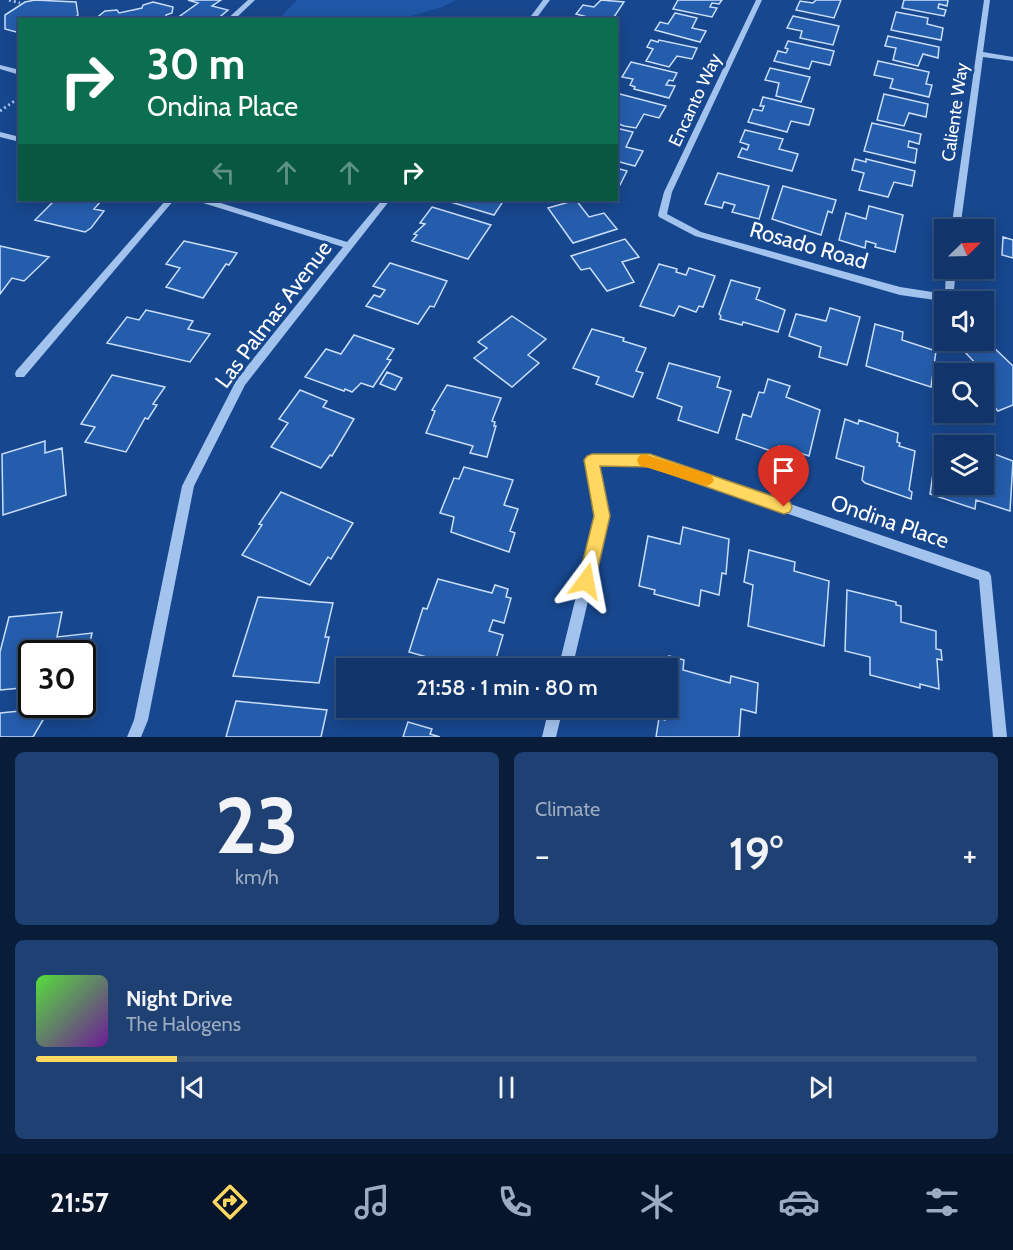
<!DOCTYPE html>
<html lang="en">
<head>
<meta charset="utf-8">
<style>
  body { margin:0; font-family:Cabin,sans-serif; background:#1e4072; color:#f1f3f6; height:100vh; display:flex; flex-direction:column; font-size:22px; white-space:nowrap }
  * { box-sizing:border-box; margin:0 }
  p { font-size:20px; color:#9cabc1 }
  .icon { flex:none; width:33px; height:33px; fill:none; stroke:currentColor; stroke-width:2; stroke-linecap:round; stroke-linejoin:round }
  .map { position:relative; height:737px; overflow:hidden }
  .details { display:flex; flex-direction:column; gap:15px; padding:15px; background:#091d3a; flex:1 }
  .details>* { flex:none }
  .guide { position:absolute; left:18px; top:18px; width:600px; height:183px; border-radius:0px; box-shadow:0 3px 15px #0003,0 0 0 2px #30507e; background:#0b6e4f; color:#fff; overflow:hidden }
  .needle { width:39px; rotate:67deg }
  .fabs { position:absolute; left:934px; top:219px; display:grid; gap:12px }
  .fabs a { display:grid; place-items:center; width:60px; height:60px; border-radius:0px; background:#11356a; box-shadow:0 3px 15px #0003,0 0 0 2px #30507e; font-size:30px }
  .speed { position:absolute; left:18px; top:640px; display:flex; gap:12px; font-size:30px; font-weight:700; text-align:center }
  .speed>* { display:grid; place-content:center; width:78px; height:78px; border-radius:50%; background:#11356a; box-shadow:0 3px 15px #0003,0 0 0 2px #30507e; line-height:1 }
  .speed .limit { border:3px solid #111; border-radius:9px; background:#fff; color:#111 }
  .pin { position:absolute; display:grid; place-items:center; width:51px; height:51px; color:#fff; margin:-62px -26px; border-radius:50% 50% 50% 0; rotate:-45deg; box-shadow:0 0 6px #0007 }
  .pin .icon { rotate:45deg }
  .me { position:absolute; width:66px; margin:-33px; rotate:13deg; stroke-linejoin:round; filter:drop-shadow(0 0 4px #0008) }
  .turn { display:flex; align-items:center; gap:21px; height:126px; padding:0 30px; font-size:27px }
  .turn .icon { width:78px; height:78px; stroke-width:2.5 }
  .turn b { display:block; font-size:42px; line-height:51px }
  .lanes { display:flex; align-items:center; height:57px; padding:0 30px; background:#0003; justify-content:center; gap:30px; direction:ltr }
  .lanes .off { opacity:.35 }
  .big { font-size:45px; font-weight:600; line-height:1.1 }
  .details .tile { flex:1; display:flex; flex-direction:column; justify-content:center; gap:9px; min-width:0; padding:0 21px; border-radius:9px; background:#1e4072 }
  .details .dial { align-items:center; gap:0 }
  .dial b { font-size:78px; line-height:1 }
  .song { display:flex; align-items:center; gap:18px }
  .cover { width:72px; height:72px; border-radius:9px; background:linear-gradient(135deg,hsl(110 70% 55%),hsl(280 70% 35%)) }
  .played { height:6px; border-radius:3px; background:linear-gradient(90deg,#ffd761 15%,#30507e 15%) }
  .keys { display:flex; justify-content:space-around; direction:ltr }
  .heat { display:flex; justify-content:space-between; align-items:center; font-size:33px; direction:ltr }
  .details .tiles { flex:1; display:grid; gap:15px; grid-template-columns:1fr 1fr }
  .tile:last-child { grid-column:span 2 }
  .trip { position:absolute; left:336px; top:658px; width:342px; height:60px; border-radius:0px; background:#11356a; box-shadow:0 3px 15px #0003,0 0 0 2px #30507e; font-weight:600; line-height:60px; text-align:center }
  .menu { display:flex; height:96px; justify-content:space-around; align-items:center; background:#07152a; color:#9cabc1 }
  .menu .icon { width:42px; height:42px }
  .menu .current { color:#ffd761 }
  .menu b { font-size:27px; color:#f1f3f6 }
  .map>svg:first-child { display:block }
</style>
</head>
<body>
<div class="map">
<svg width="1013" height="737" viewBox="0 0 1013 737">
  <rect width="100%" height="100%" fill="#17478e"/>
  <!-- green -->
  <path fill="#1f58a8" d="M297 0H456L442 7 402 19H279Z"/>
  <!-- building -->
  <path fill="#255dad" stroke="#c9defb" stroke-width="1.5" d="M35 0 76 2 78 15 72 20H20V33L5 29V15L25 2Z
    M188 0H221L212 6 228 10 216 20H194L180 16 198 3Z
    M601 0 624 2 612 20H599L576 14 583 5 594 7Z
    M678 0H722L719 4 712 3 710 7 717 8 712 17 673 9Z
    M841 0 834 18 796 10 800 1 813 3 816 0Z
    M904 0H948L947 6 939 4 938 8 946 10 944 16 902 8Z
    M153 2 173 7 172 13 166 15 167 20H94L105 11 117 10 119 13 142 8 143 5Z
    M896 12 928 18 927 24 943 28 941 40 891 30Z
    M675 13 697 18 692 28 706 31 700 42 655 30 660 22 668 24Z
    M793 16 839 26 833 45 800 38 802 31 787 28Z
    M888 36 939 47 938 58 923 54 918 66 893 60 896 48 885 46Z
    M651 40 658 42 659 40 697 48 692 59 677 56 669 67 646 61 653 49 647 47Z
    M788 41 834 51 830 65 812 61 809 69 774 61 778 51 786 53 788 49 785 48Z
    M878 61 929 72 926 84 932 85 929 97 890 88 893 79 874 75Z
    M631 62 677 73 673 81 669 80 666 85 675 86 669 98 634 89 635 87 630 85 633 79 622 77Z
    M770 68 810 77 801 102 776 96 779 83 765 80Z
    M616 93 666 106 659 118 644 114 636 128 624 126 616 123 619 108 616 107Z
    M884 94 928 104 926 117 909 113 904 126 877 120Z
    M763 97 814 109 809 125 791 121 787 132 748 122 753 109 762 111 764 106H760Z
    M872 123 921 134 919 144 909 141 908 147 917 149 915 163 864 151Z
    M616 128 633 132 626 147 643 151 635 166 616 161Z
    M745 130 783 139 779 149 798 154 792 171 738 157 742 148 747 150 749 145 740 142Z
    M855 159 866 162V159L915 171 912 186 894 182 888 197 859 190 864 173 852 170Z
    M616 168 627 171 620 185 616 184Z
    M718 173 769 186 759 219 732 212 735 205 724 202 722 208 705 204Z
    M783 186 836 200 832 213 828 211 821 235 772 219Z
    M55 200H102L94 209 104 211 91 228 85 232 35 220Z
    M444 200H504L494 215Z
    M576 200 589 217 604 213 617 229 573 243 548 208Z
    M869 206 903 215 895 252 875 247 876 244 866 241 865 248 839 240 846 213 866 219Z
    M432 207 491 225 468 259 412 241 417 235 414 234 425 224 420 223Z
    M1003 237 1013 240V258L1002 255Z
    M625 239 639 257 622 262 634 282 607 291 590 268 581 270 571 256Z
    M184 241 237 253 229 265 226 264 203 298 166 287 180 268 166 264Z
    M0 246 49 257 24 281 12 278 0 294Z
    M390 263 447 281 434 307 430 306 418 324 366 306 374 295 380 297 385 290 373 286Z
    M659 264 677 269 676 272 686 275 689 268 715 276 703 307 699 306 696 312 679 306 674 316 640 306Z
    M731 280 760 288 756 299 785 310 778 332 743 322 742 325 720 319 721 316 719 314Z
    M830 308 860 317 847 365 819 357 821 347 789 336 796 314 826 321Z
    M146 310 193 321 188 329 210 334 190 362 107 343 127 317 139 320Z
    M512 316 546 339 528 355 539 363 512 387 474 358 487 348 478 342Z
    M875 324 903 332 902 340 936 351 931 387 866 366Z
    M592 329 624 338 623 341 646 348 636 371 643 373 633 397 596 384 599 377 573 368Z
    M354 335 394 349 387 359 391 360 373 387 361 383 352 392 345 389 344 391 305 377 326 349 341 354Z
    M988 342 1013 366V405L998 411 989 401 984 403V374H962L979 367 964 351Z
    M669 363 720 377 717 387 731 391 718 433 678 420 682 407 657 398Z
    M387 372 402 378 395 390 380 384Z
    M112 375 165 387 153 404 157 405 148 419 145 418 126 452 85 442 95 427 81 424Z
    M768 379 790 386 786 397 820 410 809 456 779 446 777 453 736 439 743 414 751 417 759 392 764 393Z
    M447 385 501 398 492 421 495 422 494 426H496L487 457 470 453 473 446 426 433 435 411 432 410Z
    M300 390 327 401 323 407 354 419 332 456 330 455 321 468 271 447 288 423 279 419Z
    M845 419 858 424 859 420 898 433 897 442 900 443 899 446 915 451 909 490 912 492 911 499 865 483 862 480 864 467 836 458Z
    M945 440 961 446H945V484H984V450L1013 461 1010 511 976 500 975 509 930 494 934 467 942 469Z
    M45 441V453L62 448 66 495 3 515 2 454Z
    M464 467 513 480 504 505 518 509 510 531 515 533 509 552 451 532 454 517 440 513 454 478 459 479Z
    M281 492 353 523 331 559 328 557 310 585 242 555 262 525 259 524Z
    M683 527 729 539 726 574 722 573 719 595 701 590 699 606 654 594 655 590 639 586 648 536 680 544Z
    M749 550 795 562 794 571 829 581 824 646 748 626 753 585 744 582Z
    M438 579 492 593 495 585 508 589 506 597 511 598 504 623 493 620 489 631 503 635 493 669H469L409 652 423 608 427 609Z
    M847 590 896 602V605L901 606V622L936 631V649L941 650 942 660 937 659 939 689 920 684V688L870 675V657L845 651Z
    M258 597 333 603 325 637H329L319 683 233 676Z
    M62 612 57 637 92 633 82 680V654H32V687L0 690V652L9 617Z
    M669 656 684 660 683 670 730 683 731 676 758 683 756 713 741 709 739 737H656L659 718 665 720 668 708V669H654L655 662 668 666Z
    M236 701 327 710 321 737H226Z
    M50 708 33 737H0V713Z
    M408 722 432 729 430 734 440 737H403Z"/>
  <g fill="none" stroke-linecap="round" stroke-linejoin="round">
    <!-- path -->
    <path stroke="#a3c3ef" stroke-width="3" stroke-dasharray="2 3" stroke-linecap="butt" d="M9 0 20 3
      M0 111 20 97"/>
    <!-- minor -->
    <path fill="#a3c3ef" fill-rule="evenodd" d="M248 0H255L234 20H226Z
      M543 0H550L535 20H528Z
      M756 0H762L672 192 667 214 701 232 900 287 945 294 946 268H956L953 301 949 302 900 295 695 236 659 217 658 215 664 192Z
      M984 0H990L983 52 1013 57V61L983 57 960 230H951Z
      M0 65 20 70V75L0 69Z
      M0 132 20 137V142L0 137Z
      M166 200H174L24 377H16L15 374 16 371Z
      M199 200H211L347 242 382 200H390L245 385 194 486 148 720 141 737H127L134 720 182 486 237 379 343 247 200 202Z
      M592 455 650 456 989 572 991 576 1007 737H993L979 580 650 466 599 465 608 516 572 669H558L596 516 586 460 588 457Z
      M549 708H563L556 737H542Z"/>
  </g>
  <!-- route -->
  <path fill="#ffd761" stroke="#a68c3f" stroke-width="1.5" d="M592 454H650L790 502 792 507 790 512 784 514 650 467 600 466 610 516 595 581 592 587 586 589 581 587 578 581 594 516 584 460 587 456Z"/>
  <!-- slow -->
  <path fill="#f59e0b" d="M644 454 711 475 714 480 711 484 706 486 639 465 637 460 639 456Z"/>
  <g text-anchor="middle" stroke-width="6" stroke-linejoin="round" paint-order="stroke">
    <!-- far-street labels -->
    <g font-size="18" fill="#fff" stroke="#17478e">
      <text transform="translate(695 100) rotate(-65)" y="6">Encanto Way</text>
      <text transform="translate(955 112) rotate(-82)" y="6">Caliente Way</text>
    </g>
    <!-- street labels -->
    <g font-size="22" fill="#fff" stroke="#17478e">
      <text transform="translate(809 245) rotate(16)" y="8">Rosado Road</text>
      <text transform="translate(273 314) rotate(-53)" y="8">Las Palmas Avenue</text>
      <text transform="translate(890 521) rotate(19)" y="8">Ondina Place</text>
    </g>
  </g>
</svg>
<div class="fabs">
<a><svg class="needle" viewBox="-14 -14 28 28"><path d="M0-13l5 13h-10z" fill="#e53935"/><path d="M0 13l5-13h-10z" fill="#9cabc1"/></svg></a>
<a><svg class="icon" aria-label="sound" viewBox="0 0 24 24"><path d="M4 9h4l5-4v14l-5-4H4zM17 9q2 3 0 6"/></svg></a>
<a><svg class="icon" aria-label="search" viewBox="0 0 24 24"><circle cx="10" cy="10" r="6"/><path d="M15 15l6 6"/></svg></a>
<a><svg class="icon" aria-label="layers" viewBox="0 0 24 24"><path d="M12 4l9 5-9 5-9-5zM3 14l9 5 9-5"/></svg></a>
</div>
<div class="speed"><div class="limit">30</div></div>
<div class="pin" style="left:784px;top:507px;background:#d93025"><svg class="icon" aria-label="arrive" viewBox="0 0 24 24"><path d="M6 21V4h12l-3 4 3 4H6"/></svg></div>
<svg class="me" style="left:586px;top:581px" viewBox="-20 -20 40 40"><path d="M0-17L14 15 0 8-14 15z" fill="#ffd761" stroke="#fff" stroke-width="4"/></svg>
<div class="trip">21:58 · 1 min · 80 m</div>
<div class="guide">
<div class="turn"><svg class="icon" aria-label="right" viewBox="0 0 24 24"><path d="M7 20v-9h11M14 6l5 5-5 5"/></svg><div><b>30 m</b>Ondina Place</div></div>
<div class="lanes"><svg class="icon off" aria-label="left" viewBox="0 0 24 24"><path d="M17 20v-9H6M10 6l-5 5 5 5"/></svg><svg class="icon off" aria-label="ahead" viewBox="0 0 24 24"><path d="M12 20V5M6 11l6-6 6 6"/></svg><svg class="icon off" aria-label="ahead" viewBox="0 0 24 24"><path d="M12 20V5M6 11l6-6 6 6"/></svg><svg class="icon" aria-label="right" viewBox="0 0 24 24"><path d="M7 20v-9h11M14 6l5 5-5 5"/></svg></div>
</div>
</div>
<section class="details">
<div class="tiles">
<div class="tile dial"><b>23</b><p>km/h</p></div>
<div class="tile"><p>Climate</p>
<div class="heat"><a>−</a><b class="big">19°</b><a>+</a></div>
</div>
<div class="tile">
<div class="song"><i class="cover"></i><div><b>Night Drive</b><p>The Halogens</p></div></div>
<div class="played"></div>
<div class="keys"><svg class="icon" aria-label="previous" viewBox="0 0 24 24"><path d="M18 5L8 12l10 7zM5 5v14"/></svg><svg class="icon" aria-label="pause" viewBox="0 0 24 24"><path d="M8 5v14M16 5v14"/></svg><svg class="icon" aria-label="next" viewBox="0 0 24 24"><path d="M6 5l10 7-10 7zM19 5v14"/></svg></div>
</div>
</div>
</section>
<nav class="menu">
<b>21:57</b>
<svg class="icon current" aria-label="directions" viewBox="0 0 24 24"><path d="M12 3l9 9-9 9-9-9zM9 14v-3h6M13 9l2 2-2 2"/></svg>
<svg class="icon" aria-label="music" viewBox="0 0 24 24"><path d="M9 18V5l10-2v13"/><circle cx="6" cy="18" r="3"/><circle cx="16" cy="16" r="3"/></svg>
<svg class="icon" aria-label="phone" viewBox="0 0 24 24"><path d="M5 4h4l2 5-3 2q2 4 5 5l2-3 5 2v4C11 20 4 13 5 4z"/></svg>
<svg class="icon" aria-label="climate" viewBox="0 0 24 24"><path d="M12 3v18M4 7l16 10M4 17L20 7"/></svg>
<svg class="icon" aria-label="car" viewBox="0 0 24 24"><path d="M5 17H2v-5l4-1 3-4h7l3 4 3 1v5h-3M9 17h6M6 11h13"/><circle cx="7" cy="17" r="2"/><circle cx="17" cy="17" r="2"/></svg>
<svg class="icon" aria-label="filters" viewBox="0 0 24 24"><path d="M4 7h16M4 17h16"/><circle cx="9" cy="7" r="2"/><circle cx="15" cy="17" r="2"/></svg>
</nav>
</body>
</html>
